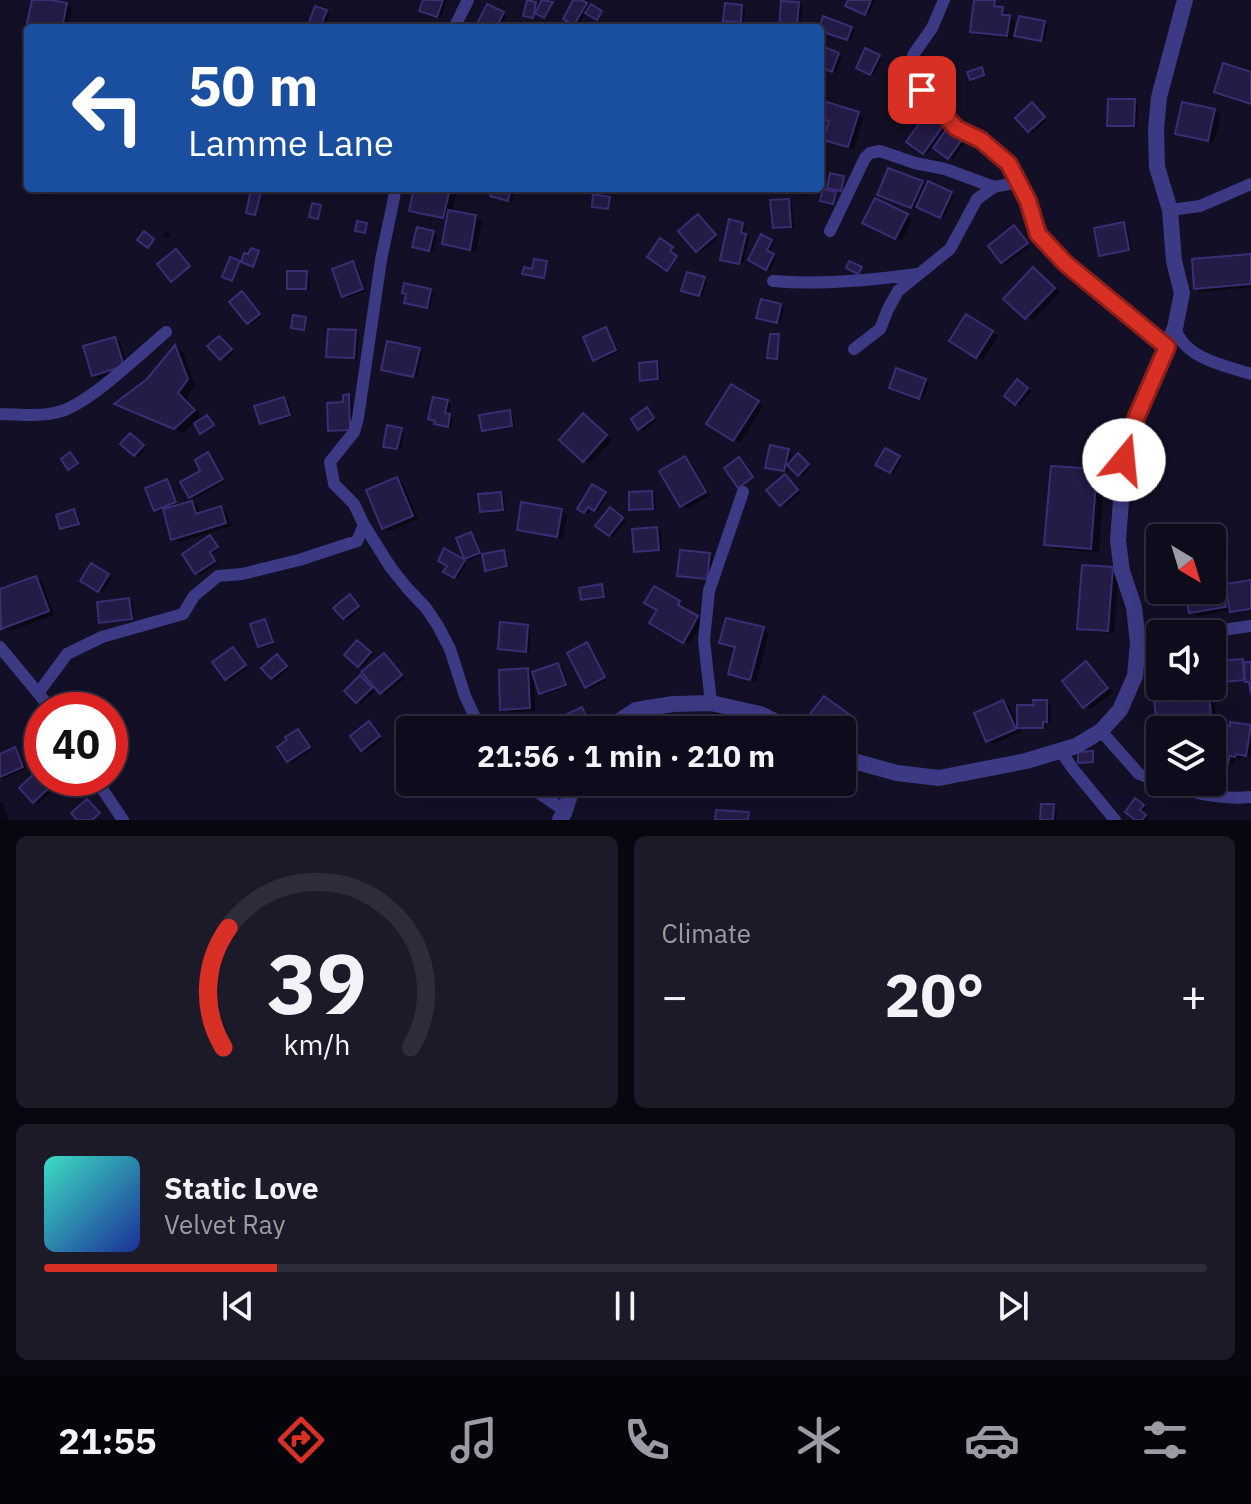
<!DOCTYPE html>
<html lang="en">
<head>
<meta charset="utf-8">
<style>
  body { margin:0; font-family:"IBM Plex Sans",sans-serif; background:#1c1929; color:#f1f3f6; height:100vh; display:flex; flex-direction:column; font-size:30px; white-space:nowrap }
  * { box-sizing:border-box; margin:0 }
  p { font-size:26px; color:#9b9ba3 }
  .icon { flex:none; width:44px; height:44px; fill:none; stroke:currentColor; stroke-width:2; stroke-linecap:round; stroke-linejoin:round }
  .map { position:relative; height:820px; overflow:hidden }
  .panel { display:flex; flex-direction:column; gap:16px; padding:16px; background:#08060f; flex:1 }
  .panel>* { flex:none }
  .guide { position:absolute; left:24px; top:24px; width:800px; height:168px; border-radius:8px; box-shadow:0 8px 32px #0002,0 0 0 2px #2e2b3b; background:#1a4fa0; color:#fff; overflow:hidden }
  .needle { width:52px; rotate:142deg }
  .tools { position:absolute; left:1146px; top:524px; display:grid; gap:16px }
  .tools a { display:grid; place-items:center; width:80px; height:80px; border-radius:8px; background:#0e0b1c; box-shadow:0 8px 32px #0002,0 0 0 2px #2e2b3b; font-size:40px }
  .speed { position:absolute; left:24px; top:692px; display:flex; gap:16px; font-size:40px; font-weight:700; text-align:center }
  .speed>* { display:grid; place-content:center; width:104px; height:104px; border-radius:50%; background:#0e0b1c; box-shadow:0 8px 32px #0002,0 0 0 2px #2e2b3b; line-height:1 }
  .speed .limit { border:12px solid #d22; background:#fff; color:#111 }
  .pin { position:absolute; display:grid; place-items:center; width:68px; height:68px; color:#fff; margin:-34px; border-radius:16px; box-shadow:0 4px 12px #0006 }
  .me { position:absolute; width:88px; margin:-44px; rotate:17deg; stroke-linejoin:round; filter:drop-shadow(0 0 6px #0008) }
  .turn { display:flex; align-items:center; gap:28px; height:168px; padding:0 32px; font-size:36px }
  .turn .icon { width:104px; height:104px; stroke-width:2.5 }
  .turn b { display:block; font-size:56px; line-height:68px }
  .big { font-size:60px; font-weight:700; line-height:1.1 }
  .panel .card { flex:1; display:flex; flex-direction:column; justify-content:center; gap:12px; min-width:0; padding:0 28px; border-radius:12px; background:#1c1929 }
  .panel .dial { align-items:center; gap:0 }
  .dial svg { height:208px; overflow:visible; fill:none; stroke:#2e2b3b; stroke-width:7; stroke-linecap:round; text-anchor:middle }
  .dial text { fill:#f1f3f6; stroke:none }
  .song { display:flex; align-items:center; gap:24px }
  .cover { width:96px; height:96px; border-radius:12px; background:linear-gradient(135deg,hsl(170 70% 55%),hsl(230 70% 35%)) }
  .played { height:8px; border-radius:4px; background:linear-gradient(90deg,#d93025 20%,#2e2b3b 20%) }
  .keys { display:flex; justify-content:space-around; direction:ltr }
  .heat { display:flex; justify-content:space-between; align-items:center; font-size:44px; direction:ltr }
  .panel .tiles { flex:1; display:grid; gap:16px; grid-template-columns:1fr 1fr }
  .card:last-child { grid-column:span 2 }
  .trip { position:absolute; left:396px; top:716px; width:460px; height:80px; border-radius:8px; background:#0e0b1c; box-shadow:0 8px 32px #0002,0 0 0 2px #2e2b3b; font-weight:700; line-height:80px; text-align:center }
  .menu { display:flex; height:128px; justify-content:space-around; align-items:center; background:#06040b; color:#9b9ba3 }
  .menu .icon { width:56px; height:56px }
  .menu .current { color:#d93025 }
  .menu b { font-size:36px; color:#f1f3f6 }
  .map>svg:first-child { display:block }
</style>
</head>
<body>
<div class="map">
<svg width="1251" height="820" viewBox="0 0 1251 820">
  <rect width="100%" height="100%" fill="#130f26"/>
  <!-- shadow -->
  <path fill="#0007" d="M34 0 66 5 72 8 68 28H28Z
    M425 0H447L441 18 425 12Z
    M576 0 602 13 599 19 586 12 578 26 566 18Z
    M850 0H875L869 15 851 8Z
    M976 0 994 2 1000 5V9L1008 13V17L1015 21 1014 32 1017 33 1044 23 1048 25 1044 42 1020 37 1014 34 1013 39 978 35 972 31Z
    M798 4 802 6 800 28H781Z
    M488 6 506 16 500 28H477Z
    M742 7 745 9 744 23 729 22 725 20Z
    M326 12 330 14 324 28H309Z
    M851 28 855 30 851 41 824 31Z
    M820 48 842 57 836 72 820 66Z
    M866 51 882 59 874 75 858 67Z
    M1134 101 1138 104 1137 127H1113L1109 124Z
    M1184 104 1215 111 1221 115 1214 143 1183 137 1177 133Z
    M1036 107 1047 120 1033 133 1029 131Z
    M820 108 858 114 864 117 854 149 832 142 831 121 820 117Z
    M929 113 966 141 953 159 933 146 927 154 909 141Z
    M922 183 928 187 929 184 954 196 944 218 919 206 918 210 886 197Z
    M416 188H446L445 190 456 195 451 213 475 217 482 221 476 252 450 247 444 243 448 220 418 213 412 210Z
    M494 188H515L512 201 496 197Z
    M876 200 912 219 902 241 865 222Z
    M788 201 792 203 794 228 778 229 775 227Z
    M698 216 718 238 701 252 697 250Z
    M1124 224 1127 226 1132 251 1104 256 1101 254Z
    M742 225 746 227 744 235 749 238 743 263 723 258Z
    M1014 228 1030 246 1006 264 991 246Z
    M419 229 437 235 433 252 418 248Z
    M166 231 171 234 168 239 163 235Z
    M762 237 774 244 769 253 777 257 770 270 750 259Z
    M1251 256V287L1202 292 1196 288Z
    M353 263 357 265 366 291 347 298 344 295Z
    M306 273 310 275V290H292L289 288Z
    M1039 273 1060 292 1032 321 1006 299Z
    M704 279 707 281 703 297 687 292Z
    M430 291 434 293 430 309 406 302Z
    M242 294 262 316 252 325 248 323Z
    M762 302 784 308 780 324 762 319Z
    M967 317 998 336 983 360 952 341Z
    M606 329 609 331 619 352 599 361 595 359Z
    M355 332 359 334 357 359 332 358 328 356Z
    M114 339 120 342 129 369 100 378 94 374Z
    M223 340 234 352 225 361 210 346Z
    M176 348 183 352 195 385 186 398 205 419 209 417 214 426 203 433 195 422 184 433 125 408Z
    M419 350 422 352 417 377 387 371Z
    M656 363 660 365 661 380 646 382 642 379Z
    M897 371 929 383 923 399 895 389Z
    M1017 382 1031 391 1020 405 1006 396Z
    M732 387 763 406 740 443 708 423Z
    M348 396 352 398 353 431 333 432 329 430Z
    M284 399 288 401 293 416 266 425 262 423Z
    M447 402 451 404 448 416 453 418 451 428 437 423Z
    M647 410 657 421 643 431 640 429Z
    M509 412 513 414 515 427 488 432 484 430Z
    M589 420 612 440 590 464 584 460Z
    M401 430 404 432 401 450 389 448Z
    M134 438 146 448 139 457 135 455Z
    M788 450 792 452 788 472 771 469Z
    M886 450 902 460 894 474 878 464Z
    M208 454 212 457 226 481 194 499 191 496 203 471Z
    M802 458 811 467 803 476 799 474Z
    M685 459 691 462 710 495 688 509 682 505Z
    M1097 471 1105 476 1099 552 1055 549 1046 544Z
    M788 478 801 493 785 506 781 504Z
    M397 479 403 483 418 519 389 531 383 528Z
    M167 481 170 484 179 506 191 503 198 506 200 515 221 508 227 512 231 526 179 542 173 538 165 509 159 512 156 509Z
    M593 487 608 496 598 511 592 508 588 514 579 508Z
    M652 493 655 495 656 510 635 511 631 509Z
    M500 494 504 496 505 512 486 513 482 511Z
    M74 511 78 513 81 525 65 530 62 528Z
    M561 511 567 515 563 539 525 532 519 529Z
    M614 512 626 521 613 537 610 535Z
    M657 529 661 531 662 551 639 552 636 550Z
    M471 534 475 536 482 555 470 560 466 557Z
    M210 538 214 540 220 549 212 555 218 563 200 575 196 573Z
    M445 551 467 563 458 578 446 571 450 565Z
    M504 552 507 554 510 568 490 571 487 569Z
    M709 554 713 557 710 580 683 577 679 575Z
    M92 566 112 578 103 592 83 580Z
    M1112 569 1119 572 1114 633 1085 631 1079 627Z
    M36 578 42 582 54 615 9 631 3 628 0 620V591Z
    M1222 579 1228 582V585L1251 582V611L1235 613 1230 610 1197 616 1190 612 1187 590H1212V580Z
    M602 586 605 589 607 598 586 601 582 599Z
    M655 589 685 607 684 610 703 621 690 644 652 623 659 610Z
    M350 597 362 608 348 620 344 618Z
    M129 600 133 602 134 616 102 620Z
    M265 621 268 624 275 644 264 648 260 646Z
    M528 627 531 629 529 652 504 650 500 648Z
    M763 629 769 633 756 682 736 677 730 673 737 648 721 642Z
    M361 645 373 655 363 667 347 654Z
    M587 645 591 647 607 680 590 689 586 686Z
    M233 650 236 652 248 668 230 681 226 679Z
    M387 657 405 678 385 695 381 693Z
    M281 659 289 669 276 680 272 678Z
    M1242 661 1251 664V685L1248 681 1218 683 1214 681Z
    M1086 664 1093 667 1113 692 1091 709 1084 706Z
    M558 665 562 667 568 686 545 695 541 692 534 675 535 711 509 712 502 708 528 670 533 673Z
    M363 680 375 691 361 704 347 691Z
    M1201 686H1208L1213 689 1216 716 1164 722 1158 719Z
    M828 700 853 719 842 732V730H826Z
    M1003 702 1009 705 1019 727 1036 707 1047 702 1051 704V723H1046L1047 729H1020L1021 732 994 744 988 740Z
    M582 710 585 712 594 730H576L570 715Z
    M369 724 383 739 366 751 362 749Z
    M1232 724 1251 728V757L1242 756 1241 759 1236 758 1234 765 1228 763 1227 767 1215 765 1212 764V744L1223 738 1231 729Z
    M298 731 302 733 312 749 292 763 288 760Z
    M14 750 18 752 26 769 3 779 0 778V756Z
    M42 770V778H51L58 785 38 804 22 788Z
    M683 782H706L707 790 686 791 683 788Z
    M768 782H792L787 791Z
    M0 801 3 803 9 820H0Z
    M1136 801 1146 808 1142 813 1149 818 1147 820H1138Z
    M1053 806 1057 809 1056 820H1042Z"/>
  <!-- building -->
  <path fill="#241b47" stroke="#3b2d73" stroke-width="2" d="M32 0H51L67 3 62 28H28V38L24 37Z
    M423 0H443L437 17 419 11Z
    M527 0 536 2 533 18 523 16Z
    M542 0 553 2 544 18 535 13Z
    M573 0H581L587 3 574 25 563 19Z
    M848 0H871L865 15 845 6Z
    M974 0H995L994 6 1003 7 1002 15H1010L1007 36 970 32Z
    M781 1 799 2 797 28H779Z
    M725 3 742 5 741 22 723 21Z
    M487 4 504 12 496 28H475Z
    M591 4 602 11 597 20 585 13Z
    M315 6 327 10 320 28H307Z
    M823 16 852 27 847 40 820 31 819 28Z
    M1019 16 1045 21 1041 41 1014 36Z
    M820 45 839 53 832 72 820 67Z
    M865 48 880 55 870 75 856 68Z
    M1223 63 1251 72V104L1214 92Z
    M982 67 984 75 970 80 967 72Z
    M1108 99H1135L1134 126H1107Z
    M820 100 859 112 848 147 823 140 829 121 820 118Z
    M1032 102 1045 117 1028 132 1015 118Z
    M1182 102 1215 109 1208 141 1175 134Z
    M928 111 945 123 923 154 906 142Z
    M948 127 963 138 948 159 933 148Z
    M888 168 923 181 911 208 877 195Z
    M830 173 844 176 841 191 827 188Z
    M928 181 952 192 940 218 916 207Z
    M414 188 450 189 443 218 409 211Z
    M492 188H511L508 201 490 196Z
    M823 189 836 192 833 204 820 201Z
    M251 190 261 192 255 215 246 213Z
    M593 194 610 197 608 209 592 207Z
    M875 198 908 214 895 239 862 223Z
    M789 199 791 227 773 228 770 200Z
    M312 203 321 205 318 219 309 217Z
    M448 210 476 215 470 250 442 244Z
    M698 214 716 235 696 252 678 231Z
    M729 219 743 223 741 233 746 234 739 264 720 260Z
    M357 221 367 223 365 233 355 231Z
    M1124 222 1129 250 1099 256 1094 228Z
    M1014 225 1028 243 1001 263 988 246Z
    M417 227 434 231 429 251 412 247Z
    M144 231 154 239 148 248 137 240Z
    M761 234 772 240 767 250 774 254 766 270 748 260Z
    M660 238 673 247 670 251 677 256 667 271 647 257Z
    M251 248 259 251 253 267 241 262 244 253 248 254Z
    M176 249 190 266 171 282 157 264Z
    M1251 254V284L1194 289 1192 259Z
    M230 257 240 261 232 281 222 277Z
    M534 259 547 261 544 278 522 274 524 267 532 269Z
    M353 261 363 289 342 297 332 269Z
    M849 261 862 267 858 274 846 268Z
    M1033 267 1055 288 1025 319 1003 299Z
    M287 271H307L306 289H287Z
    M687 272 705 277 699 296 681 291Z
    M404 283 431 289 427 308 404 303 406 294 402 293Z
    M242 291 260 314 247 324 229 302Z
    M761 299 781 304 777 323 756 318Z
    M966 314 993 331 976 358 949 341Z
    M293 315 306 317 304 330 291 328Z
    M606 327 616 350 593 361 583 337Z
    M328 329 356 330 354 358 326 357Z
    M770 334H779L777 359 767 358Z
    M219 336 232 349 220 360 207 346Z
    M115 337 124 366 92 376 83 346Z
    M387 341 420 348 413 377 381 370Z
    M175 345 188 379 178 393 195 410 174 429 114 404 147 379Z
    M657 361 658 379 640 381 639 363Z
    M896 368 926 379 919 399 889 388Z
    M1017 379 1028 388 1015 405 1004 396Z
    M731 384 759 401 733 441 706 424Z
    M349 394 350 430 328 431 327 403 343 402V395Z
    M284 397 290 415 260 424 254 406Z
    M433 397 448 400 445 413 450 414 448 427 434 424 435 421 428 419Z
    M647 407 654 418 638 430 631 419Z
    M510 410 512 426 482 431 479 415Z
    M583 413 607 435 583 462 559 440Z
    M207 415 214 425 200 434 194 423Z
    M387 425 402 428 397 449 383 447Z
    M130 433 144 445 134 456 120 444Z
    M770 445 789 449 784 471 765 468Z
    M885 448 900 456 890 473 875 465Z
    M70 452 78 463 68 470 61 459Z
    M208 452 223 479 189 498 180 482 200 471 195 460Z
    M798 453 809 464 798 476 787 465Z
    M685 456 706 492 680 507 659 471Z
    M739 457 753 477 738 488 724 468Z
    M1051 466 1097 469 1091 549 1044 545Z
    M785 474 798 490 780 506 766 490Z
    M397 477 413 516 382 529 366 490Z
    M167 479 176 502 154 511 145 488Z
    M592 484 606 492 594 511 588 507 584 513 577 509Z
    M652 491 653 509 629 510V492Z
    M501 492 503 510 480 512 478 494Z
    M192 501 196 514 221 506 226 523 171 540 163 509Z
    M521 502 562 509 557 537 517 530Z
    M610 507 623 518 609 536 595 526Z
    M74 509 79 524 60 529 56 515Z
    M1177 523 1201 529 1199 538H1174Z
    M657 527 659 550 634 552 632 529Z
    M471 532 480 553 464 559 456 538Z
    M210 535 218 547 210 552 215 561 195 574 182 554Z
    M444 548 465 560 454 578 443 572 447 566 438 561Z
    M504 550 507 566 485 571 482 554Z
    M680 550 710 553 707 579 677 576Z
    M91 563 109 574 98 592 80 581Z
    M1082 565 1113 567 1108 631 1077 629Z
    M36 576 49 611 1 629 0 589Z
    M1222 577 1226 607 1189 613 1185 590H1212V578Z
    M1251 580V609L1230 612 1225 584Z
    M602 584 604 597 581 600 579 588Z
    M654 586 680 601 678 605 698 616 683 643 649 623 657 610 644 603Z
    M350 594 359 606 343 619 333 608Z
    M129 598 132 619 99 623 97 602Z
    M726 618 764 627 750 680 728 674 735 647 719 643Z
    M265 619 273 642 258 647 250 624Z
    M500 622 528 625 526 652 498 649Z
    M357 640 371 652 358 667 344 655Z
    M587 642 605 677 585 688 567 653Z
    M233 647 246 665 225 680 212 662Z
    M384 653 402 675 380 694 361 672Z
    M277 654 287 666 271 679 261 668Z
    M1243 659 1244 680 1212 683V661Z
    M1086 661 1108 688 1083 708 1062 681Z
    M1244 662H1251V695L1249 682H1245Z
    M558 663 566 685 539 694 532 672Z
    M528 668 530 708 500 710 499 670Z
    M360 675 372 688 356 703 344 691Z
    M1183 686H1208L1211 714 1156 720 1153 689Z
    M824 696 850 715 839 730H822L807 718Z
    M1003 700 1016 729 986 742 974 713Z
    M1033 700H1047V722H1043V728H1017V705H1034Z
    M582 707 591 728 574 730 567 714Z
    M369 721 380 736 361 751 350 736Z
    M1230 722 1251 725 1246 756 1236 754 1235 757 1230 756 1228 763 1222 761 1221 765 1212 764V733L1222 735 1224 725 1230 726Z
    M298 729 310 747 287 762 277 747 287 740 285 737Z
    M15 747 23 767 0 777V754Z
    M1093 751V762L1078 763V752Z
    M41 767 42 778H51L55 782 33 803 19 788Z
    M681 782H703V789L681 790Z
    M765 782H787L783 791Z
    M1135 798 1144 805 1140 810 1146 815 1142 820H1135L1125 812Z
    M87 799 100 813 92 820H77L71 813Z
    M1041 804H1054L1053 820H1040Z
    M716 810 749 812 748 820H715Z"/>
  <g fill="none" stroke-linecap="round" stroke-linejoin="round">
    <!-- minor -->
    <path stroke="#3d3a85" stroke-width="12" d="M944 0 932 28 913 55 922 90 956 128 981 140 1009 164 1028 201 1038 234 1065 263 1167 347
      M454 28 468 0
      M1170 210 1200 206 1251 184
      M830 231 865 158 870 153 880 151 915 163 945 169 994 187
      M773 281C817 285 873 280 917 274
      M1175 328C1185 359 1223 365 1251 374
      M854 349 880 329 888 309 898 291 950 249 977 199 994 187 1018 182
      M0 414C20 415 42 417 62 411 93 400 139 355 166 332
      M364 525 391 568 408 589 426 608 438 626 450 649 465 696 481 730
      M1194 634 1251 626
      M1138 643 1160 639
      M0 647 52 710
      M39 692 67 654 102 637 183 614 194 596 218 576 242 574 299 560 357 541 364 525 354 504 334 484 330 462 354 432 358 418 381 260 396 188
      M711 703 704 640 709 591 743 492
      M1101 731 1139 774 1160 782
      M1060 750 1073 769 1115 820
      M95 778 123 820
      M523 782 565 811
      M1161 782C1190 793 1220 800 1251 797"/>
    <!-- tertiary -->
    <path stroke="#3d3a85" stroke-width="16" d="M606 730 636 710 673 704 711 703 760 714 793 730
      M842 754 857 762 897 773 939 778 1026 761 1076 746 1101 731 1120 710 1135 676 1138 643 1134 607 1122 571 1118 541 1124 460 1136 418 1175 328 1182 293 1174 261 1170 210 1157 167 1156 129 1159 97 1185 0
      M560 820 565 811 574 782"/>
  </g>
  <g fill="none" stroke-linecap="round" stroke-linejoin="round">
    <defs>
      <path id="route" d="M922 90 956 128 981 140 1009 164 1028 201 1038 234 1065 263 1167 347 1136 418 1124 460"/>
    </defs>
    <!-- route casing -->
    <use href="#route" stroke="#8d1f18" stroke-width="20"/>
    <!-- route -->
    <use href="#route" stroke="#d93025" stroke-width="14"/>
  </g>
</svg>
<div class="tools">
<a><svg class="needle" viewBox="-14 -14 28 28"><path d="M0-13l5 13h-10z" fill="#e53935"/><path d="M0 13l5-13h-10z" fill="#9b9ba3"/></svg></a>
<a><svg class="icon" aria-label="sound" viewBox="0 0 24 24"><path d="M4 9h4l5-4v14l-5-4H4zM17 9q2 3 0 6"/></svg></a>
<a><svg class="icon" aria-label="layers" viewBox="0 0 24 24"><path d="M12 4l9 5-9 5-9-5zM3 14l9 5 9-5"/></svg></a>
</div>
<div class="speed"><div class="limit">40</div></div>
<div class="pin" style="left:922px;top:90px;background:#d93025"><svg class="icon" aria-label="arrive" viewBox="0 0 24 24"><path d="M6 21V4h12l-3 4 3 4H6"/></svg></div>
<svg class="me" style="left:1124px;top:460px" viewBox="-20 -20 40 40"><circle r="19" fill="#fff"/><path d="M0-13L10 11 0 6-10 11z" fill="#d93025"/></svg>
<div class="trip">21:56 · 1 min · 210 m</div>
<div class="guide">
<div class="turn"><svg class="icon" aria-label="left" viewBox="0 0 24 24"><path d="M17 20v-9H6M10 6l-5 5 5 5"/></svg><div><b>50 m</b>Lamme Lane</div></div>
</div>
</div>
<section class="panel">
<div class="tiles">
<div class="card dial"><svg viewBox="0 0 100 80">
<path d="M14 69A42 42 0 1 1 86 69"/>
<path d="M14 69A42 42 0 0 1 16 23" stroke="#d93025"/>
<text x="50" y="56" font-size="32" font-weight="700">39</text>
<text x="50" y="72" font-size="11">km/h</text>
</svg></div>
<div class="card"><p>Climate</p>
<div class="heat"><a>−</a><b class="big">20°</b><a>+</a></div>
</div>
<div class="card">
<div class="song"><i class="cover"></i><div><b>Static Love</b><p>Velvet Ray</p></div></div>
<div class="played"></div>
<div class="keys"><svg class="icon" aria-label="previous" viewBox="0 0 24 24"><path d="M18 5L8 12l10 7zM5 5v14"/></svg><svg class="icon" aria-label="pause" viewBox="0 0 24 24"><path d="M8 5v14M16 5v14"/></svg><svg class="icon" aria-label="next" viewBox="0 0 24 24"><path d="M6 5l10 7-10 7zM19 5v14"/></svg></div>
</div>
</div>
</section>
<nav class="menu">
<b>21:55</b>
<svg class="icon current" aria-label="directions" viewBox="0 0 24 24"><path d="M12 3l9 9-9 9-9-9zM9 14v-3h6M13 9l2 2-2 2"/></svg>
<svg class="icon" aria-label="music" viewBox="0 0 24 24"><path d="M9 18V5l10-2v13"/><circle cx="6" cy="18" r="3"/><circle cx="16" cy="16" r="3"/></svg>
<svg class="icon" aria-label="phone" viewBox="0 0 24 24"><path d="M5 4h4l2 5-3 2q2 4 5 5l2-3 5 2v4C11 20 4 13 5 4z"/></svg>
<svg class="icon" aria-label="climate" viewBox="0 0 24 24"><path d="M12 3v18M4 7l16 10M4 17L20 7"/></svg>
<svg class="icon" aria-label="car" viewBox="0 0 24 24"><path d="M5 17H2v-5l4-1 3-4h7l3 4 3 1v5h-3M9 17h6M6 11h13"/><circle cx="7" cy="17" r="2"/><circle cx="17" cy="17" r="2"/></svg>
<svg class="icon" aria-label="filters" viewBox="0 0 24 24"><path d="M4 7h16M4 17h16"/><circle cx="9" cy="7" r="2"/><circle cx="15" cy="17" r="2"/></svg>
</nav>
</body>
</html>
